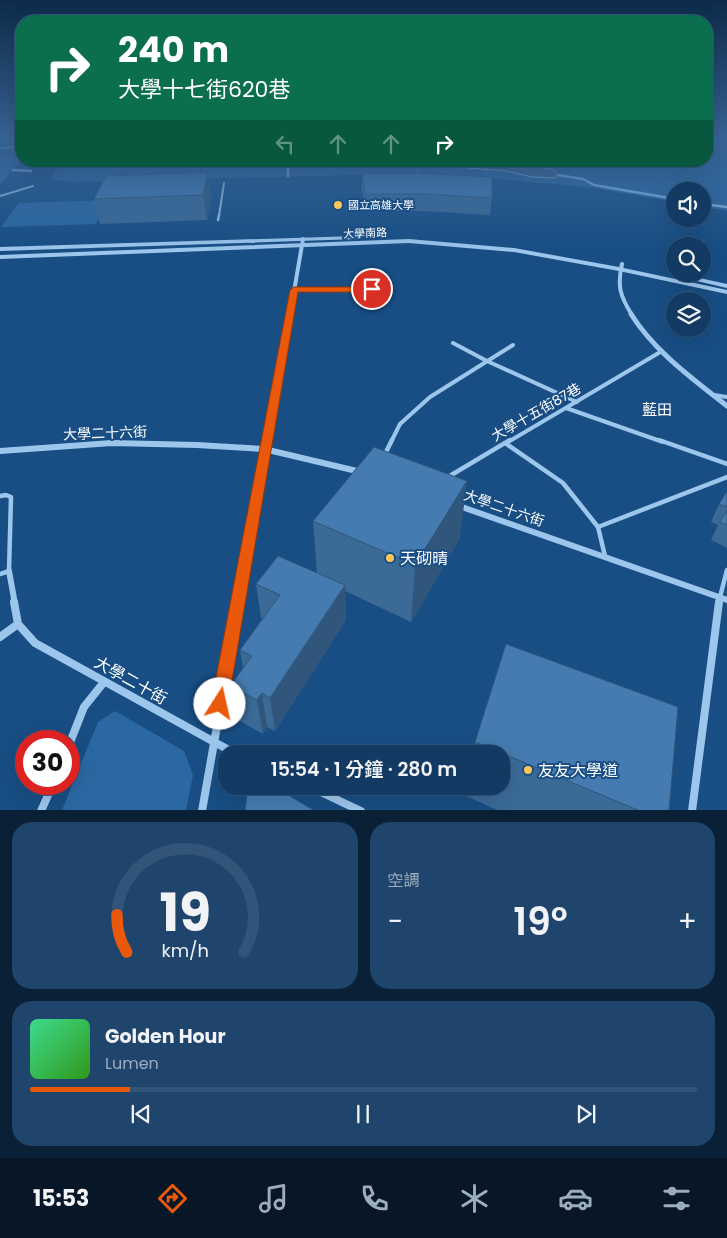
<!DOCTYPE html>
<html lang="zh-TW">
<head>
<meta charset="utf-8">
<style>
  body { margin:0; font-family:Poppins,"Noto Sans TC",sans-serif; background:#1f456c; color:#f1f3f6; height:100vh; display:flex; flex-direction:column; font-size:19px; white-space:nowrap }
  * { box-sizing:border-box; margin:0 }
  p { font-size:16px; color:#9cadbe }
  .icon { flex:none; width:28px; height:28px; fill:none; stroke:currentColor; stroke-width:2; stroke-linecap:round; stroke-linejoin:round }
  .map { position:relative; height:810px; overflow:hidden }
  .sheet { display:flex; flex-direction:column; gap:12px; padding:12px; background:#0a2036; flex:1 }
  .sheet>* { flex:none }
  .top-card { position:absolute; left:15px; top:15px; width:698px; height:152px; border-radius:20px; box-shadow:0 5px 20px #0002,0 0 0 1px #315478; background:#0b6e4f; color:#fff; overflow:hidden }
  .controls { position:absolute; left:666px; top:182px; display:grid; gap:10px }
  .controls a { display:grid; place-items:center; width:45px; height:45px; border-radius:50%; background:#123a63; box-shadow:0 5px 20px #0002,0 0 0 1px #315478; font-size:25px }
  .speed { position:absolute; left:15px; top:730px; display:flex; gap:10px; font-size:25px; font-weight:700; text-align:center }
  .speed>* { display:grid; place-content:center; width:65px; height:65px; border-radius:50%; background:#123a63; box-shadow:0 5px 20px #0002,0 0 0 1px #315478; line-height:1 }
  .speed .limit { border:8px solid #d22; background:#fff; color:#111 }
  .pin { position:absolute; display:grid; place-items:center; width:42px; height:42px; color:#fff; margin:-21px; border:2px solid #fff; border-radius:50%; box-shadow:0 1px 5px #0007 }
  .me { position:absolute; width:55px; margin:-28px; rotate:10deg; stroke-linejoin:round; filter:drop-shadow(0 0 4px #0008) }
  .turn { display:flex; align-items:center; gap:18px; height:105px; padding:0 20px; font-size:22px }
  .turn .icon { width:65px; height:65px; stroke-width:2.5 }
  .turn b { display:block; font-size:35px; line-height:42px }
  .lanes { display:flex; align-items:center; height:48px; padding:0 20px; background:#0003; justify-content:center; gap:25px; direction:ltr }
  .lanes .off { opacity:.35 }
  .big { font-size:38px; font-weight:600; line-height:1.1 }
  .sheet .tile { flex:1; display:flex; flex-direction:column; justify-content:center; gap:8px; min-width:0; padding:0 18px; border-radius:20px; background:#1f456c }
  .sheet .dial { align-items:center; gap:0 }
  .dial svg { height:130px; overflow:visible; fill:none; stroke:#315478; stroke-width:7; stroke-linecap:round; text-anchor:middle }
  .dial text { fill:#f1f3f6; stroke:none }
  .song { display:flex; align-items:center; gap:15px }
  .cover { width:60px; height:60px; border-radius:8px; background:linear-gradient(135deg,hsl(150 70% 55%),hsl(110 70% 35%)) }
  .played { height:5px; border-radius:2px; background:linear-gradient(90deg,#ea580c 15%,#315478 15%) }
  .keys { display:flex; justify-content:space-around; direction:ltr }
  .heat { display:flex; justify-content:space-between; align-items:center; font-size:28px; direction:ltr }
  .sheet .tiles { flex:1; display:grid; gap:12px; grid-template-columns:1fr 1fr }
  .tile:last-child { grid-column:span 2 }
  .trip { position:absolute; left:218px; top:745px; width:292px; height:50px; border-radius:20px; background:#123a63; box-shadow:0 5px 20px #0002,0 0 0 1px #315478; font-weight:600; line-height:50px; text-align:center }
  .tabs { display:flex; height:80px; justify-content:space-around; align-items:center; background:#071728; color:#9cadbe }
  .tabs .icon { width:35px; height:35px }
  .tabs .selected { color:#ea580c }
  .tabs b { font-size:22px; color:#f1f3f6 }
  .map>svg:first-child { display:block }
</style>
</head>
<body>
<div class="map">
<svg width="727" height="811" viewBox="0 0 727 811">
  <rect width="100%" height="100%" fill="#184e84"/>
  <!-- green -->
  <path fill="#2b68a3" d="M706 138H727V211L703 207 702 191H675V202L594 188 436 173 69 182 50 179 64 161H706Z
    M21 156V161L0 185V157Z
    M109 200 96 224 1 227 19 203Z
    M115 711 184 751 193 775 186 810H62L98 722Z"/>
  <!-- water -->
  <path fill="#416891" stroke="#90c1ef" d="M449 161H515V165C528 168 542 166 554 170L558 175 556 178 532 177 506 171 467 168 453 164Z"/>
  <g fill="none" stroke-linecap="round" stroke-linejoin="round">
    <!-- stream -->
    <path stroke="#90c1ef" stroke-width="2.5" d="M558 175 583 179 594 185 675 199
      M702 204 727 207"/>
    <!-- path -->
    <path stroke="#9dc6ec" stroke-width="1" stroke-dasharray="1 2" stroke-linecap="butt" d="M416 161 414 164 418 173
      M455 161 475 167H484L489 178
      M430 174 434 161"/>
    <!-- service-far3 -->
    <path stroke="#9dc6ec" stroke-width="2" d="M0 196 33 186
      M219 216 224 183"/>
    <!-- service-far2 -->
    <path stroke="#9dc6ec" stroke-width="2.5" d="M218 220 219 215
      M294 290 372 289"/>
    <!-- service-far1 -->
    <path stroke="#9dc6ec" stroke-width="4" d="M453 343 487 361 577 402
      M714 395 727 397
      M566 408 663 442
      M391 442 400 424 430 397 513 345
      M508 442 662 351"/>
    <!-- service -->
    <path stroke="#9dc6ec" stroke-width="4.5" d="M659 440 727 464
      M505 443 563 483 598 527 605 556
      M384 456 392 440
      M448 477 510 440
      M0 496 6 495 11 497 9 571 0 574
      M598 527 727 477
      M720 597 727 570"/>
    <!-- pedestrian -->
    <path stroke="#9dc6ec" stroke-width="2.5" d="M0 148 21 147
      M288 161V176
      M13 170 31 171"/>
    <!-- minor-far3 -->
    <path stroke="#9dc6ec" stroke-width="4" d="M622 264C617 286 620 296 632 315
      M290 315 303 239"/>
    <!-- minor-far2 -->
    <path stroke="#9dc6ec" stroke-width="5" d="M631 314C654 351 693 379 727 406
      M267 442 290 314"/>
    <!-- minor-far1 -->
    <path stroke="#9dc6ec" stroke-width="6" d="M0 451 112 443 197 445 264 449 361 472
      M459 506 727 600
      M9 571 15 604
      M239 604 267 440
      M719 604 720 597"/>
    <!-- minor -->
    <path stroke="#9dc6ec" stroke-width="8" d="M14 602 18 624 35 643 236 754
      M0 637 18 624
      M69 745 84 707 104 682
      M308 786 361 811
      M41 811 53 784
      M202 811 239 602
      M692 811 719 602"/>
    <!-- tertiary -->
    <path fill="#9dc6ec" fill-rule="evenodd" d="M356 236 358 237V239L0 251V247Z
      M409 239 514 248 619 267 727 290V294L619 271 514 252 409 243 0 259V255Z
      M686 275 727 284V288L684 278 683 277Z"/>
  </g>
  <!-- wall -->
  <path fill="#3b6a97" d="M362 174 492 198 490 215 424 211H365L362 191Z
    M106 176 212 196 207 220 100 224 94 199Z
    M727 491V548L711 540 718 525 711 522 719 504Z
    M313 521 460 538 411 622 345 591 346 620 275 731 267 727 263 734 238 720 230 686 243 669 240 650 263 619 261 618 256 584 317 573Z
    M475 742 669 811H499L464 795 466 786H501V754H473Z"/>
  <!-- shaded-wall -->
  <path fill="#30567b" d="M208 172 212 196 207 220 203 195Z
    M467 481 460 538 411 622 415 565Z
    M345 585 346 620 275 731 270 698Z
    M262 693 267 727 263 734 257 700Z"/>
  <!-- building -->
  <path fill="#457bb0" stroke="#30567b" d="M208 172 203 195 94 199 106 176Z
    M420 173 492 177V198L425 194H365L362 174Z
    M374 447 467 481 415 565 313 521Z
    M727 491V507L719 504Z
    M727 510V525L720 522Z
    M278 556 345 585 270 698 262 693 257 700 230 686 252 656 240 650 280 595 256 584Z
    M506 644 678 707 669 811H640L475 742Z
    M248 786H273L315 811H245Z"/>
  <!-- sky -->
  <linearGradient id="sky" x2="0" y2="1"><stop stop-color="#0d2b49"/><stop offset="0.55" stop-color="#376394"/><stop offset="1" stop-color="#376394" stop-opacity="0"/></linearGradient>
  <rect width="727" height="251" fill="url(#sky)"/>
  <!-- route -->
  <path fill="#ea580c" stroke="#983908" d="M294 287H372L376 289 372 292H298L228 704 226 710 220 712 213 710 211 704 290 290Z"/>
  <!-- markers -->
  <g fill="#ffc559" stroke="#184e84" stroke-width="2">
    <circle cx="338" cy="205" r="5"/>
    <circle cx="390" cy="558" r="5"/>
    <circle cx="528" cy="770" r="5"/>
  </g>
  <g text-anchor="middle" stroke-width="4" stroke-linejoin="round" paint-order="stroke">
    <!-- far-poi labels -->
    <g font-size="11" fill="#fff" stroke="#184e84" text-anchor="start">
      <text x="348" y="209">國立高雄大學</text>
    </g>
    <!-- far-street labels -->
    <g font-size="11" fill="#fff" stroke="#184e84">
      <text transform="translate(365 233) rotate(-2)" y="4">大學南路</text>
    </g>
    <!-- street labels -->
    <g font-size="14" fill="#fff" stroke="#184e84">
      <text transform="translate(536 412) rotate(-30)" y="5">大學十五街87巷</text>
      <text transform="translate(105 433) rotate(-2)" y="5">大學二十六街</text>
      <text transform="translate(504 508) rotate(19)" y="5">大學二十六街</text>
    </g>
    <!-- neighbourhood labels -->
    <g font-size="15" fill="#fff" stroke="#184e84">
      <text x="657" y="415">藍田</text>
    </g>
    <!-- near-poi labels -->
    <g font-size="16" fill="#fff" stroke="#184e84" text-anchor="start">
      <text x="400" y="564">天砌晴</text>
      <text x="538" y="776">友友大學道</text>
    </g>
    <!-- near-street labels -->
    <g font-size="16" fill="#fff" stroke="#184e84">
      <text transform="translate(131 680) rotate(29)" y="6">大學二十街</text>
    </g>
  </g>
</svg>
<div class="controls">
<a><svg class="icon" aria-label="sound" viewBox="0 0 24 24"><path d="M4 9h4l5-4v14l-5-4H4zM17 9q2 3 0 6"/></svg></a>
<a><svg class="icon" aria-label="search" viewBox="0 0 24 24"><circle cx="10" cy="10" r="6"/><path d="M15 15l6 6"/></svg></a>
<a><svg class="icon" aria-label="layers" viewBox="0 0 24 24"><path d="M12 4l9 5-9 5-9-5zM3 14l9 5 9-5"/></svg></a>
</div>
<div class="speed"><div class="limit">30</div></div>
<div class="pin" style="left:372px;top:289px;background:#d93025"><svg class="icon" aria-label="arrive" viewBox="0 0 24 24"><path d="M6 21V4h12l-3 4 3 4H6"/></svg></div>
<svg class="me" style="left:220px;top:704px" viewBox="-20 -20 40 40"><circle r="19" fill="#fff"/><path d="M0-13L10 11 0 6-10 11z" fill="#ea580c"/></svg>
<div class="trip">15:54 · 1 分鐘 · 280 m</div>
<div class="top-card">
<div class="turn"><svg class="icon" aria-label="right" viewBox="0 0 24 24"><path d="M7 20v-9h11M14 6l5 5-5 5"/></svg><div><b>240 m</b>大學十七街620巷</div></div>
<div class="lanes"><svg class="icon off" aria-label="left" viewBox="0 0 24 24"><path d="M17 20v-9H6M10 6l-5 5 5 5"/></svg><svg class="icon off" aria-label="ahead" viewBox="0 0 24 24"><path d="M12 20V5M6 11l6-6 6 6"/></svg><svg class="icon off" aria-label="ahead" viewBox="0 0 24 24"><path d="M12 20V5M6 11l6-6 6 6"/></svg><svg class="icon" aria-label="right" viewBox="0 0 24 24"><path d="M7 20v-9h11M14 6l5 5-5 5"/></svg></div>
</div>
</div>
<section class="sheet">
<div class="tiles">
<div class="tile dial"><svg viewBox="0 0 100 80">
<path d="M14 69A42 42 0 1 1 86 69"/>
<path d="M14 69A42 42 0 0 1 8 46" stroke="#ea580c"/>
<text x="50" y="56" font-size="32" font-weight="700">19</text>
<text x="50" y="72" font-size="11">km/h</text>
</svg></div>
<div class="tile"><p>空調</p>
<div class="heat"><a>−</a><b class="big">19°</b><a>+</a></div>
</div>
<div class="tile">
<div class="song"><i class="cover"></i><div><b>Golden Hour</b><p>Lumen</p></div></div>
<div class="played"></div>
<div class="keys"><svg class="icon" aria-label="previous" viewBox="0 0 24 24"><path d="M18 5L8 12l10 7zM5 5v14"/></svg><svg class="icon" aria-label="pause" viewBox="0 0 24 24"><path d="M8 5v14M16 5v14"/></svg><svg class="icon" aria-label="next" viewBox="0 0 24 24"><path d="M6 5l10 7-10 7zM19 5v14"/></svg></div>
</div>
</div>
</section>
<nav class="tabs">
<b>15:53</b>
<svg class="icon selected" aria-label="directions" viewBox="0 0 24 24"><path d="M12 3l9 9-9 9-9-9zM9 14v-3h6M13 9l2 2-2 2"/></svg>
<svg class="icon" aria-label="music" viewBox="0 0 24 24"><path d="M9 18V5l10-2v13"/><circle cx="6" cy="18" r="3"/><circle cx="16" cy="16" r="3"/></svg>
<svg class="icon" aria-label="phone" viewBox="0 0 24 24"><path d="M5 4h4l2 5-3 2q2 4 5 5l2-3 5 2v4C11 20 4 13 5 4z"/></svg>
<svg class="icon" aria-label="climate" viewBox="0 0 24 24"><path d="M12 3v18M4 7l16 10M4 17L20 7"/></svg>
<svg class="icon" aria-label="car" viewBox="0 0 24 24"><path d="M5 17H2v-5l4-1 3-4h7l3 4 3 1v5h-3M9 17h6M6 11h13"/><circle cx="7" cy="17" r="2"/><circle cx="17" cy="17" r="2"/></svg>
<svg class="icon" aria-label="filters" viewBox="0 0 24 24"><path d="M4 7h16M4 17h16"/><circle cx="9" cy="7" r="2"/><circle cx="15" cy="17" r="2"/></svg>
</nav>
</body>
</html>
